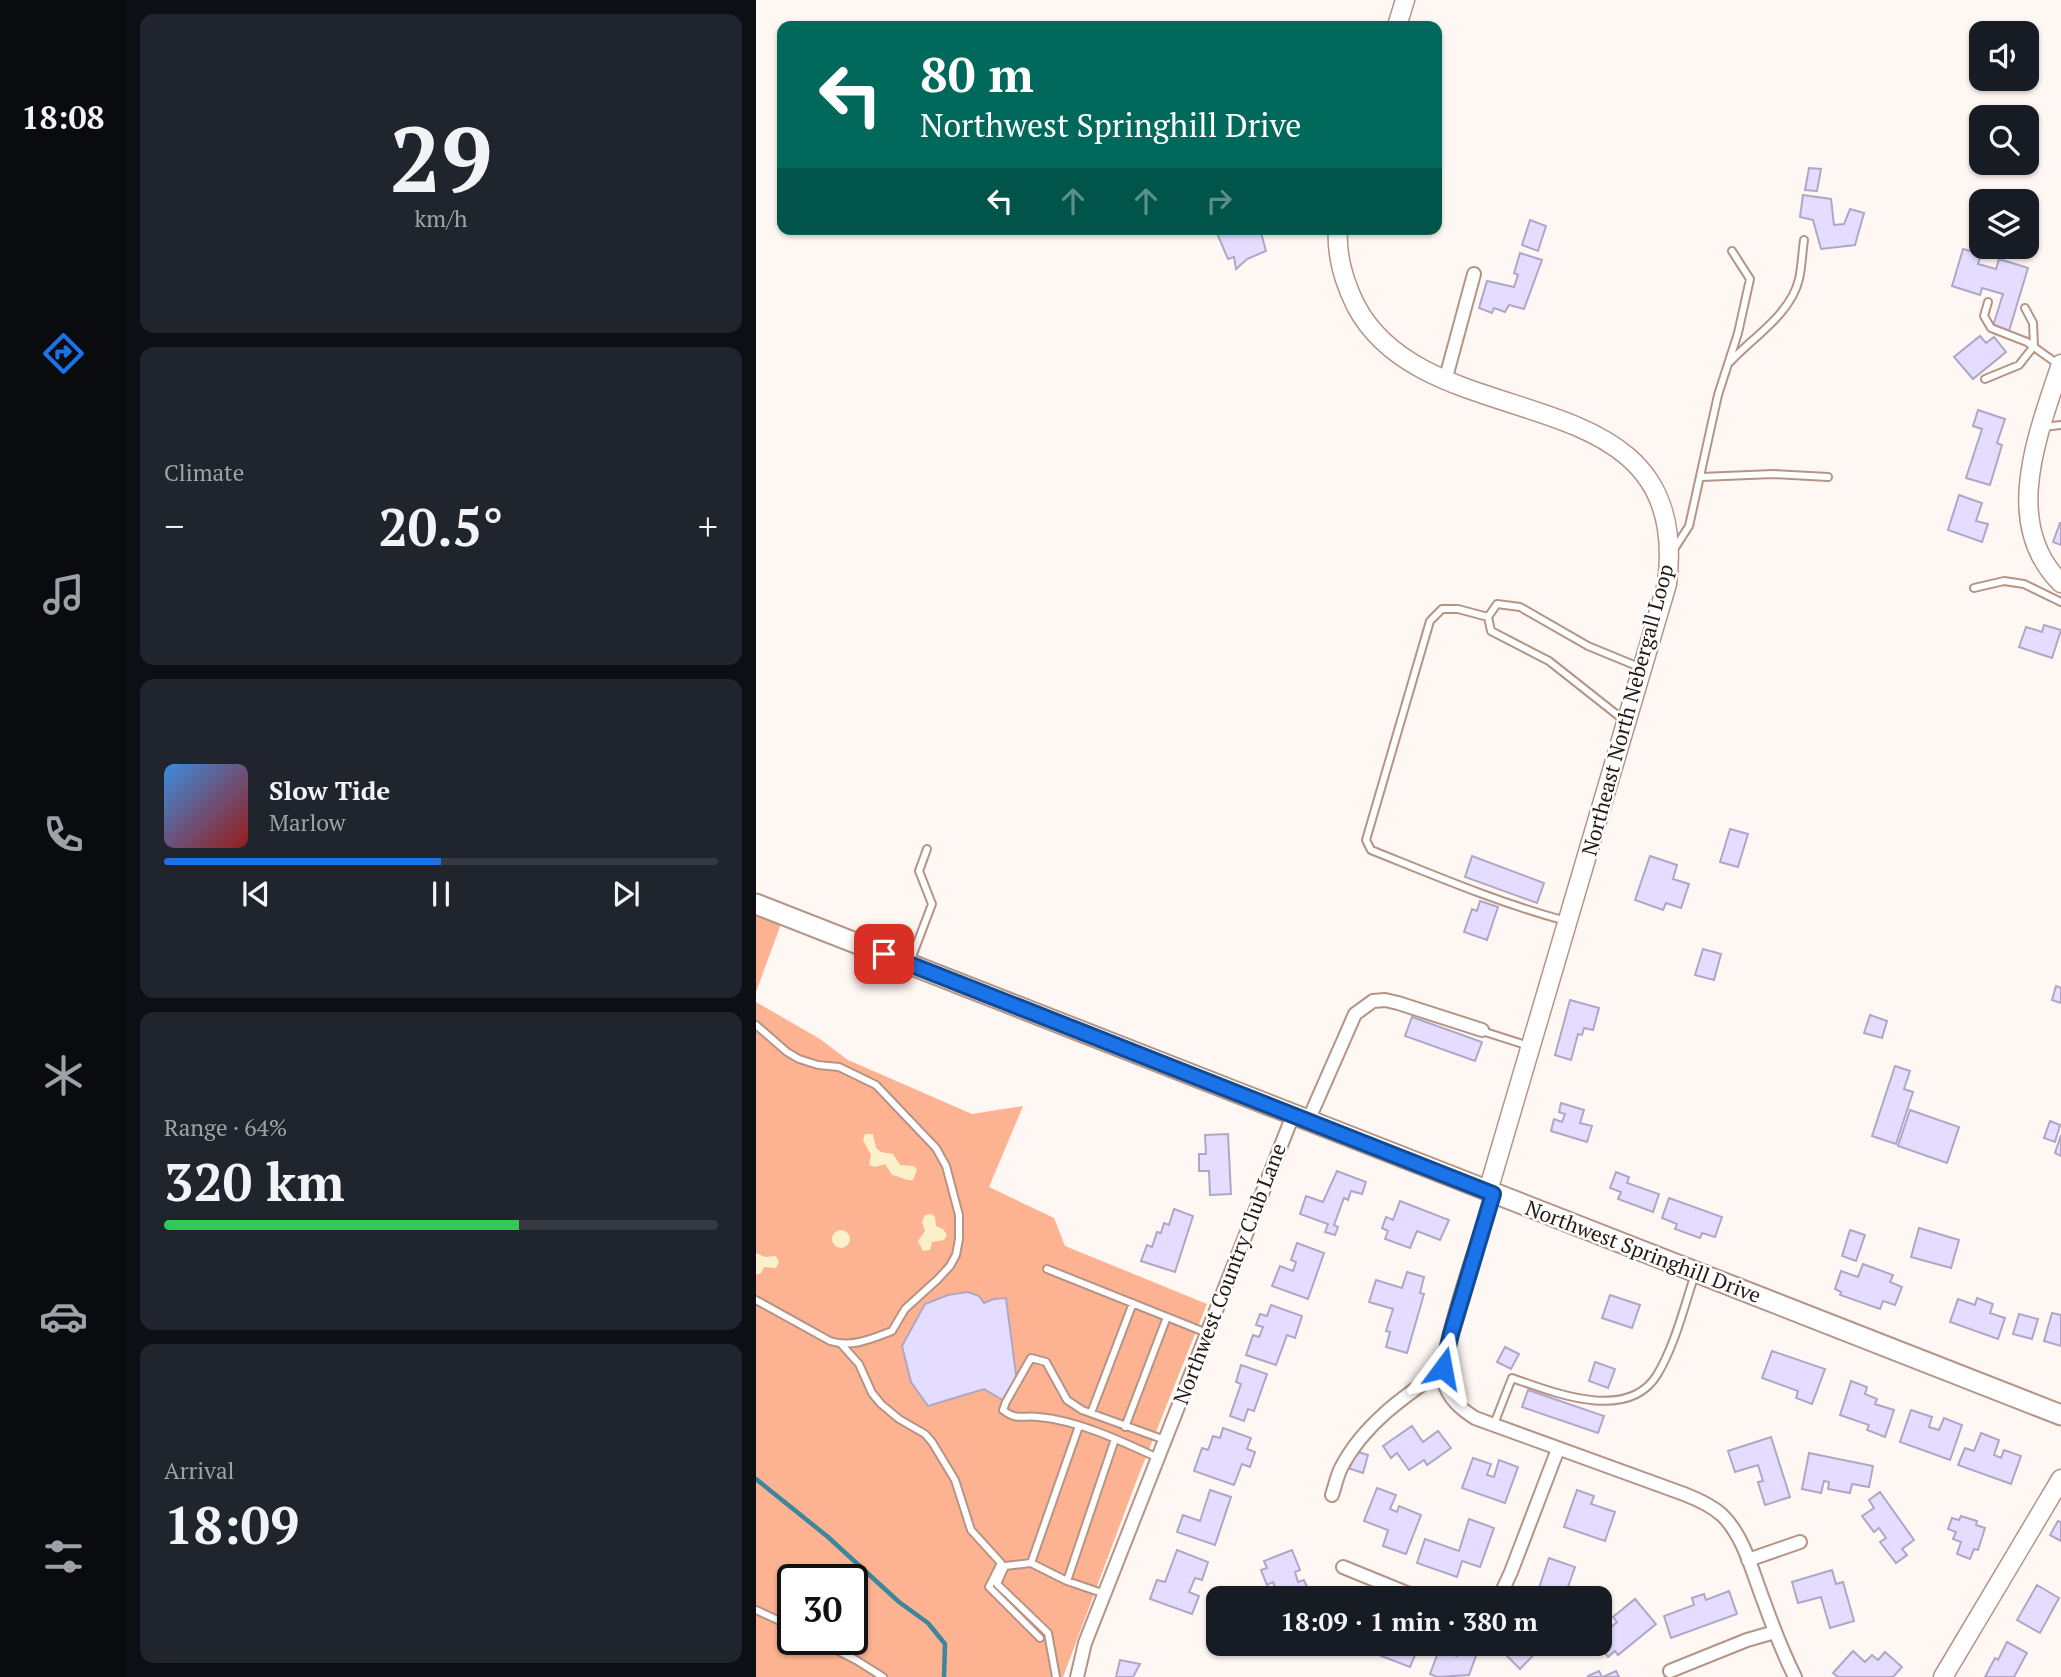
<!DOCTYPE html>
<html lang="en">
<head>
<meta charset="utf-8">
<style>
  body { margin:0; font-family:"PT Serif",serif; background:#20242c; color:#f1f3f6; height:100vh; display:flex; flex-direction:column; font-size:26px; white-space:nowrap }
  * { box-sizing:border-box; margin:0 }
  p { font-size:23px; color:#9ea1a6 }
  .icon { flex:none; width:38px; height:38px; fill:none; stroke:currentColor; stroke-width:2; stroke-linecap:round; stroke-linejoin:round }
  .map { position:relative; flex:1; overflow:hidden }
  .side { display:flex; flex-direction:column; gap:14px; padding:14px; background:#0d0f14; width:630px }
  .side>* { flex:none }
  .top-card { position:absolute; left:21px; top:21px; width:665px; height:214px; border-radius:14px; box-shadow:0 2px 5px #0004; background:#00695c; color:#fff; overflow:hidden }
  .controls { position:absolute; left:1213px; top:21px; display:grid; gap:14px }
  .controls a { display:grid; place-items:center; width:70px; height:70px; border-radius:14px; background:#171b24; box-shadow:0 2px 5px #0004; font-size:35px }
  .speed { position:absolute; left:21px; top:1564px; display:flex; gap:14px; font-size:35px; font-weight:700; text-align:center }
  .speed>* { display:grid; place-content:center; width:91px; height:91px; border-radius:50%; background:#171b24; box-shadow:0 2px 5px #0004; line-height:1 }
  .speed .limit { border:4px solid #111; border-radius:10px; background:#fff; color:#111 }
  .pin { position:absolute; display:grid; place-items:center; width:60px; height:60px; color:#fff; margin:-30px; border-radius:14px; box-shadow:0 4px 10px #0006 }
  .me { position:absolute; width:77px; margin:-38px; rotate:13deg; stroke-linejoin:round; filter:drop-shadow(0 0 5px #0008) }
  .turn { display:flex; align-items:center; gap:24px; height:147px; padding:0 28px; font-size:32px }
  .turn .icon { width:91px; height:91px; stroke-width:2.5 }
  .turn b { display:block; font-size:49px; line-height:60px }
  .lanes { display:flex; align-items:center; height:66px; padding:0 28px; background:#0003; justify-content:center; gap:35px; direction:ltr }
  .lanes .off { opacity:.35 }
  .big { font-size:52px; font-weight:800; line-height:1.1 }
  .side .card { flex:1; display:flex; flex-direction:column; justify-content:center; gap:10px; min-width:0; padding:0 24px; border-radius:14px; background:#20242c }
  .side .dial { align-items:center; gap:0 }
  .dial b { font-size:91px; line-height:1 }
  .song { display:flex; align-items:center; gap:21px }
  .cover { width:84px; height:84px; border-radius:10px; background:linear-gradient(135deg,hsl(210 70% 55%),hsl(0 70% 35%)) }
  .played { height:7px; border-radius:4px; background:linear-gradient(90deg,#1a73e8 50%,#363941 50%) }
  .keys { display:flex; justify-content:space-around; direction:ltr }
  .heat { display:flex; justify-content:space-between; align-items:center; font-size:38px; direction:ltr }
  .charge { height:10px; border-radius:5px; background:linear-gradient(90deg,#34c759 64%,#363941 0) }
  .trip { position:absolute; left:450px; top:1586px; width:406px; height:70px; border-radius:14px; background:#171b24; box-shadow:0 2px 5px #0004; font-weight:800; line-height:70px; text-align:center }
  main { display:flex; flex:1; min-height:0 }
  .tab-bar { display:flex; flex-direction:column; width:126px; justify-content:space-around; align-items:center; background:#090b0e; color:#9ea1a6 }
  .tab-bar .icon { width:49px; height:49px }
  .tab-bar .current { color:#1a73e8 }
  .tab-bar b { font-size:32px; color:#f1f3f6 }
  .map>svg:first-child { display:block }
</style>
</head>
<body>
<main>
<nav class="tab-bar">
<b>18:08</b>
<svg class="icon current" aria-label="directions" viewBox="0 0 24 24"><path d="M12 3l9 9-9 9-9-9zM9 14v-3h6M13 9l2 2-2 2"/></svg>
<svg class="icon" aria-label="music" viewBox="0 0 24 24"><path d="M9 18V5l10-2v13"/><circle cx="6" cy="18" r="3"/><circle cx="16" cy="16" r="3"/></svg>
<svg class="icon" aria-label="phone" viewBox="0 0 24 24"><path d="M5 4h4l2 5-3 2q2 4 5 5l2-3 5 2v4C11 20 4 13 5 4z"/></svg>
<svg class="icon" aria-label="climate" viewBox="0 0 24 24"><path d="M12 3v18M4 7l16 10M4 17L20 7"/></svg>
<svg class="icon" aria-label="car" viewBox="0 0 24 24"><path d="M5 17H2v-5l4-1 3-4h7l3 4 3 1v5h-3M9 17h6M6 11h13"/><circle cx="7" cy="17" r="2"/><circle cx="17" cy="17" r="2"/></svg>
<svg class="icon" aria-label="filters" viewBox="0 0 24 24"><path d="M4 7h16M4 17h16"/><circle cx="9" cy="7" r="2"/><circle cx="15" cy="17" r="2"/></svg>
</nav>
<section class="side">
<div class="card dial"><b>29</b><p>km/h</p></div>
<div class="card"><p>Climate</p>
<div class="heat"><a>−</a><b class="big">20.5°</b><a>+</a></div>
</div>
<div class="card">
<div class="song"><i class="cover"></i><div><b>Slow Tide</b><p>Marlow</p></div></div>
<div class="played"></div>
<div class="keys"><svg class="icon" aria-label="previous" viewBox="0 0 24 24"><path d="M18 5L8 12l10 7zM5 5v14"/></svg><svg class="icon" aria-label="pause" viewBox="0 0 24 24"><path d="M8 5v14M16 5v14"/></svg><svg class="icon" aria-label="next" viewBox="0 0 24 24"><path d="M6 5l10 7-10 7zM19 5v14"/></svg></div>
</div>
<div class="card"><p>Range · 64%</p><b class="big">320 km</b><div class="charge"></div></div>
<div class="card"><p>Arrival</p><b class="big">18:09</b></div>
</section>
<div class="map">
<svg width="1305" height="1677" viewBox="0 0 1305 1677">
  <rect width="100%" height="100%" fill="#fff7f4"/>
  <!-- green -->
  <path fill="#fdb392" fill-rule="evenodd" d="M0 911 26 921 0 992Z
    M0 1002 64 1039 92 1060 216 1114 267 1106 233 1187 298 1218 309 1246 451 1304 380 1482 307 1677H0ZM37 1580H96V1640H37Z"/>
  <!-- sand -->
  <path fill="#faf0ca" d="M109 1134H117L120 1148 125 1152 137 1154 144 1165 158 1166 161 1170 157 1180C149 1181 144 1176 136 1175L129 1164 119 1167 113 1165 115 1155 107 1140Z
    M175 1214 179 1217 180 1226 187 1229 191 1235 188 1240 176 1242 174 1250 167 1251 162 1241 169 1231 166 1222 169 1215Z
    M76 1239a9 9 0 1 1 18 0a9 9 0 1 1-18 0Z
    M0 1253 9 1257 20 1256 23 1262 20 1268 8 1267 5 1273 0 1275Z"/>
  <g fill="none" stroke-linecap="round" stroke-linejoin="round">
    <!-- stream -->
    <path stroke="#3c879b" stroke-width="4.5" d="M0 1479 72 1537 143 1602 172 1623 189 1644 188 1677"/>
  </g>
  <!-- building -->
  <path fill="#e5ddff" stroke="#aea7c6" stroke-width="2" d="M1053 168 1065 169 1061 191 1049 190Z
    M1047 195 1075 199 1078 225 1088 224 1094 209 1108 213 1099 245 1065 249 1057 220 1044 217Z
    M774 220 790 226 782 251 766 245Z
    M464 229H504L510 251 491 259 480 269 478 257 472 259 460 231Z
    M1207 249 1225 254 1222 264 1240 269 1243 259 1272 268 1253 331 1237 326 1247 294 1226 288 1224 295 1196 286Z
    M764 253 786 260 768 309 753 305 749 312 738 308 736 313 723 308 731 281 758 287 762 275 758 273Z
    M1224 336 1230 343 1238 337 1250 352 1217 379 1198 357Z
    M1222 410 1249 419 1241 443 1246 445 1234 485 1210 478 1226 429 1217 426Z
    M1203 495 1226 503 1220 521 1232 524 1226 542 1192 530Z
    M1304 523H1305V545L1297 542Z
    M1288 625 1305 630 1296 658 1263 647 1270 627 1286 632Z
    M974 829 992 834 982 867 964 862Z
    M716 856 788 883 781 903 709 877Z
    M894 856 921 865 917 879 933 884 925 908 910 903 907 910 879 900Z
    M724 901 742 907 731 940 708 932 716 909 721 911Z
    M947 949 965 954 958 980 939 975Z
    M1300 986 1305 988V1003L1296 1000Z
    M814 1000 843 1008 837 1030 828 1028 826 1035 822 1034 815 1060 799 1055Z
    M1114 1015 1131 1021 1126 1038 1108 1033Z
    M656 1017 726 1042 719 1061 649 1036Z
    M1139 1066 1154 1071 1148 1089 1157 1092 1140 1144 1116 1136Z
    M805 1103 828 1110 824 1123 836 1126 831 1142 795 1131 798 1119 806 1122 809 1114 803 1112Z
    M1154 1110 1203 1127 1191 1163 1142 1146Z
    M1294 1121 1304 1125 1299 1142 1288 1138Z
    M472 1134 475 1194 454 1195 453 1171H443V1154H450L449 1135Z
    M1305 1135V1156L1299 1153Z
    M581 1171 610 1182 606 1194 595 1191 592 1200 588 1198 578 1225 582 1227 579 1235 569 1232 572 1224 544 1214 550 1196 567 1202Z
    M860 1172 873 1177 871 1183 903 1194 897 1212 862 1199 865 1192 854 1188Z
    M913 1198 966 1217 959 1237 946 1233 944 1238 919 1229 921 1224 906 1218Z
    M644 1201 693 1220 684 1240 661 1231 654 1248 629 1239 632 1231 626 1228 630 1217 637 1220Z
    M418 1209 437 1216 419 1272 385 1261 391 1245 396 1247 401 1232 405 1233 408 1223 413 1225Z
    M1163 1228 1203 1240 1195 1268 1155 1257Z
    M1094 1230 1109 1235 1100 1261 1086 1256Z
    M541 1243 568 1253 552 1299 516 1286 524 1266 537 1271 540 1262 535 1260Z
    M1107 1264 1137 1275 1134 1282 1146 1287 1139 1305 1127 1301 1124 1309 1084 1295 1085 1292 1079 1289 1085 1271 1102 1277Z
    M651 1272 668 1277 664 1293 668 1294 651 1353 630 1347 634 1332 630 1331 637 1309 613 1302 620 1280 646 1288Z
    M212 1292 223 1296 228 1303 238 1299 250 1298 261 1382 250 1402 228 1389 172 1406 155 1382 146 1346 169 1304 192 1295Z
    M854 1295 884 1305 876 1328 846 1318Z
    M1221 1298 1237 1304 1234 1313 1249 1318 1242 1339 1194 1322 1202 1299 1219 1305Z
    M515 1305 546 1316 539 1338 531 1335 520 1365 490 1355 497 1335 503 1337 507 1327 500 1325 504 1314 511 1316Z
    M1296 1313 1305 1315V1346L1288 1341Z
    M1263 1314 1282 1319 1276 1339 1257 1334Z
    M749 1347 763 1354 755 1369 741 1362Z
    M1016 1351 1069 1369 1056 1404 1040 1398 1042 1391 1006 1378Z
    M839 1362 859 1369 852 1388 833 1381Z
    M485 1365 511 1374 498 1411 492 1409 488 1421 474 1416 485 1384 480 1382Z
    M1095 1381 1111 1387 1109 1394 1121 1399 1119 1404 1138 1410 1129 1437 1111 1430 1113 1425 1084 1415Z
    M772 1390 848 1416 842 1433 766 1407Z
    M1155 1410 1176 1417 1173 1427 1183 1430 1188 1418 1206 1425 1194 1460 1144 1442Z
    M656 1426 667 1442 682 1431 695 1448 671 1465 668 1460 653 1470 641 1453 635 1458 627 1446Z
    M467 1428 495 1438 491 1449 499 1452 494 1467 486 1464 478 1485 438 1471 446 1448 452 1450 457 1436 464 1438Z
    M1225 1433 1243 1440 1238 1455 1245 1458 1248 1450 1265 1456 1255 1484 1202 1465 1209 1448 1218 1451Z
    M1015 1437 1034 1497 1009 1505 1002 1482 1007 1481 1002 1465 979 1472 972 1451Z
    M592 1449 612 1455 607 1473 586 1466Z
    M1053 1453 1117 1466 1113 1487 1096 1484 1094 1493 1072 1489 1073 1482 1068 1481 1065 1493 1046 1489Z
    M717 1458 735 1464 731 1475 738 1477 743 1460 762 1467 749 1503 706 1488Z
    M621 1488 640 1495 634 1509 641 1512 643 1506 665 1515 650 1554 627 1546 632 1530 608 1521Z
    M454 1490 475 1497 459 1545 421 1532 427 1515 444 1521Z
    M821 1490 838 1496 835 1504 859 1512 849 1541 808 1527Z
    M1124 1492 1158 1540 1146 1549 1151 1555 1140 1563 1124 1542 1130 1538 1123 1528 1118 1532 1106 1516 1118 1508 1113 1500Z
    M1205 1516 1221 1521 1220 1525 1229 1528 1222 1550 1218 1549 1214 1559 1201 1554 1205 1542 1197 1539 1200 1532 1192 1529 1196 1518 1203 1520Z
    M713 1519 738 1528 724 1567 706 1561 701 1577 661 1563 669 1539 703 1551Z
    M1302 1521 1305 1522V1541L1294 1535Z
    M421 1550 452 1562 446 1580 439 1578 433 1592 443 1596 436 1614 394 1599 401 1580 409 1582Z
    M536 1550 544 1570 539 1572 542 1582 548 1580 555 1596 551 1598H523L517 1582 511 1585 505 1570 511 1568 508 1561Z
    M793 1558 819 1567 808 1598 780 1597Z
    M1076 1570 1080 1584 1087 1582 1098 1621 1074 1628 1065 1597 1042 1603 1036 1582Z
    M1281 1585 1303 1598 1284 1633 1261 1620Z
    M973 1591 981 1614 915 1638 908 1616 938 1605 936 1598 948 1594 950 1600Z
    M879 1599 900 1624 862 1655 859 1651 852 1657 842 1643H844V1636L861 1622 857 1617Z
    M1251 1642 1271 1653 1258 1677H1229L1239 1658 1242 1660Z
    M624 1643H668L666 1649 662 1648 654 1667 620 1654Z
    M738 1643H789L764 1669Z
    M704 1647 721 1653 713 1675 681 1677 674 1674 683 1650 701 1656Z
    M1097 1651 1109 1662 1116 1655 1122 1660 1129 1652 1146 1667 1137 1677H1082L1077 1673Z
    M364 1660 384 1664 377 1677H360Z
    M843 1671 846 1677H833L832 1676Z
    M860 1671 863 1677H847Z"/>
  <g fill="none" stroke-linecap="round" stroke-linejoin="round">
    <defs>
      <path id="lane" d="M1232 302 1228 316 1235 328 1271 342 1303 365
        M974 362C997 337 1035 314 1043 279 1046 266 1046 253 1048 240
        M1229 379 1263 365 1278 346 1277 323 1269 308
        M1287 427 1305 425
        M945 477 1017 474 1072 477
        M915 554 933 526 962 395 982 333 994 279 976 251
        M1218 588 1248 581 1268 584 1305 602
        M732 617 702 609H686L674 621 610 840 615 850C680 876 743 903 810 921
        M869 721 793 661 735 631 732 617 741 604 764 607 832 646 883 667
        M154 962 176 904 163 871 171 849
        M0 1025 31 1052 43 1059 62 1065 83 1067 120 1085 180 1148 190 1166 203 1215V1239L200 1255 194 1266 182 1279 149 1309 136 1331C115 1339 96 1348 74 1341L0 1300
        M726 1031 773 1046
        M291 1269 451 1333
        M86 1345 103 1364 116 1393 125 1404 143 1419 169 1434 176 1442 199 1480 215 1530 245 1563 233 1587 284 1638
        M335 1413 377 1303
        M738 1424 756 1378C797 1392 871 1423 901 1375 919 1345 928 1307 939 1274
        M369 1427 411 1317
        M402 1458C365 1441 324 1421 283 1417 267 1415 261 1421 247 1410L250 1402 275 1358 290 1362 311 1400 326 1410 409 1440
        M275 1563 323 1426
        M311 1581 359 1439
        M0 1610 37 1627
        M61 1640 100 1660 127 1677
        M300 1677 292 1633 241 1584 249 1566 275 1563 311 1581 349 1594"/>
      <path id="street" d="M689 381 718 274
        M552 1121 599 1014 617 1001 629 1000 642 1003 726 1030
        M737 1194C727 1229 681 1353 688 1382 693 1399 705 1409 719 1418L928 1494C941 1499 955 1505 966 1515 988 1536 997 1574 1008 1602 1017 1627 1027 1653 1039 1677
        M576 1495C579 1486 581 1476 585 1468 607 1425 648 1396 687 1370
        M992 1560 1044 1542
        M587 1567 663 1598
        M743 1598 755 1572 802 1449
        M914 1671 991 1640 1019 1632
        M321 1677 329 1643 537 1115"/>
      <path id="secondary" d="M641 26 649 0
        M582 229C580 257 588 282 600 306 673 444 938 368 911 584L732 1191
        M1305 364C1283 432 1244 523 1305 583
        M1187 1677 1305 1479"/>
      <path id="primary" d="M0 904 1305 1415"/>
    </defs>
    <!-- lane casing -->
    <use href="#lane" stroke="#b69485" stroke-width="10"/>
    <!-- street casing -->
    <use href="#street" stroke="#b69485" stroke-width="16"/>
    <!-- secondary casing -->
    <use href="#secondary" stroke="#b69485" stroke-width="21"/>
    <!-- primary casing -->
    <use href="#primary" stroke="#b69485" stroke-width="23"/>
    <!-- lane -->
    <use href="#lane" stroke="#fff" stroke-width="6"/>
    <!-- street -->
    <use href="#street" stroke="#fff" stroke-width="12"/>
    <!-- secondary -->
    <use href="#secondary" stroke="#fff" stroke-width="18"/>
    <!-- primary -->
    <use href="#primary" stroke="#fff" stroke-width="19"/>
  </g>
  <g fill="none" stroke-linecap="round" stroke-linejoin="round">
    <defs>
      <path id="route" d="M128 954 737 1194 695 1334 687 1368"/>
    </defs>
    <!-- route casing -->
    <use href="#route" stroke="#114b97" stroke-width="18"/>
    <!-- route -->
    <use href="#route" stroke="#1a73e8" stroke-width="12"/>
  </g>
  <g text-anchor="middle" stroke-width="5" stroke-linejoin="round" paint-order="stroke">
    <!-- street labels -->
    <g font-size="21" fill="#261914" stroke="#fff">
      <text transform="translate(872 710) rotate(-75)" y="7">Northeast North Nebergall Loop</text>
      <text transform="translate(887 1252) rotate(21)" y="7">Northwest Springhill Drive</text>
      <text transform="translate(474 1274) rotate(-69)" y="7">Northwest Country Club Lane</text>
    </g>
  </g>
</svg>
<div class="controls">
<a><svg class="icon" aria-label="sound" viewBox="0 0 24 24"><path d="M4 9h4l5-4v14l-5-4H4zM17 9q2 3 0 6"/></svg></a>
<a><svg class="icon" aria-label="search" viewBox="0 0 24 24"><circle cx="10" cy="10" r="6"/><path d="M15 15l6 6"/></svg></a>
<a><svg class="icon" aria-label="layers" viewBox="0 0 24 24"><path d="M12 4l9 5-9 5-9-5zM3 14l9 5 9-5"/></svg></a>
</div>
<div class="speed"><div class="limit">30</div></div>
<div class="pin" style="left:128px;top:954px;background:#d93025"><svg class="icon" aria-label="arrive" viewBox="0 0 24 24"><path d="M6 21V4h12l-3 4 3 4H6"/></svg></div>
<svg class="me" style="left:687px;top:1368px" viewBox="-20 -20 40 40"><path d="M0-17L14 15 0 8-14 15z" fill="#1a73e8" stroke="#fff" stroke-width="4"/></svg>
<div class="trip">18:09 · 1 min · 380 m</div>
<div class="top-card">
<div class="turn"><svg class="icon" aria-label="left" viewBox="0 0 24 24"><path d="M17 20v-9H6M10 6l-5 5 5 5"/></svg><div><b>80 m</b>Northwest Springhill Drive</div></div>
<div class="lanes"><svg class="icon" aria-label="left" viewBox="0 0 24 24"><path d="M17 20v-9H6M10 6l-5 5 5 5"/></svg><svg class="icon off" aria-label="ahead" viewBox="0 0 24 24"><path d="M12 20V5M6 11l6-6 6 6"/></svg><svg class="icon off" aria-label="ahead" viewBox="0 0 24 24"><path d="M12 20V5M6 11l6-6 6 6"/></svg><svg class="icon off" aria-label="right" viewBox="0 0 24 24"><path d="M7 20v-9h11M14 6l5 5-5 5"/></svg></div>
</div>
</div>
</main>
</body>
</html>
